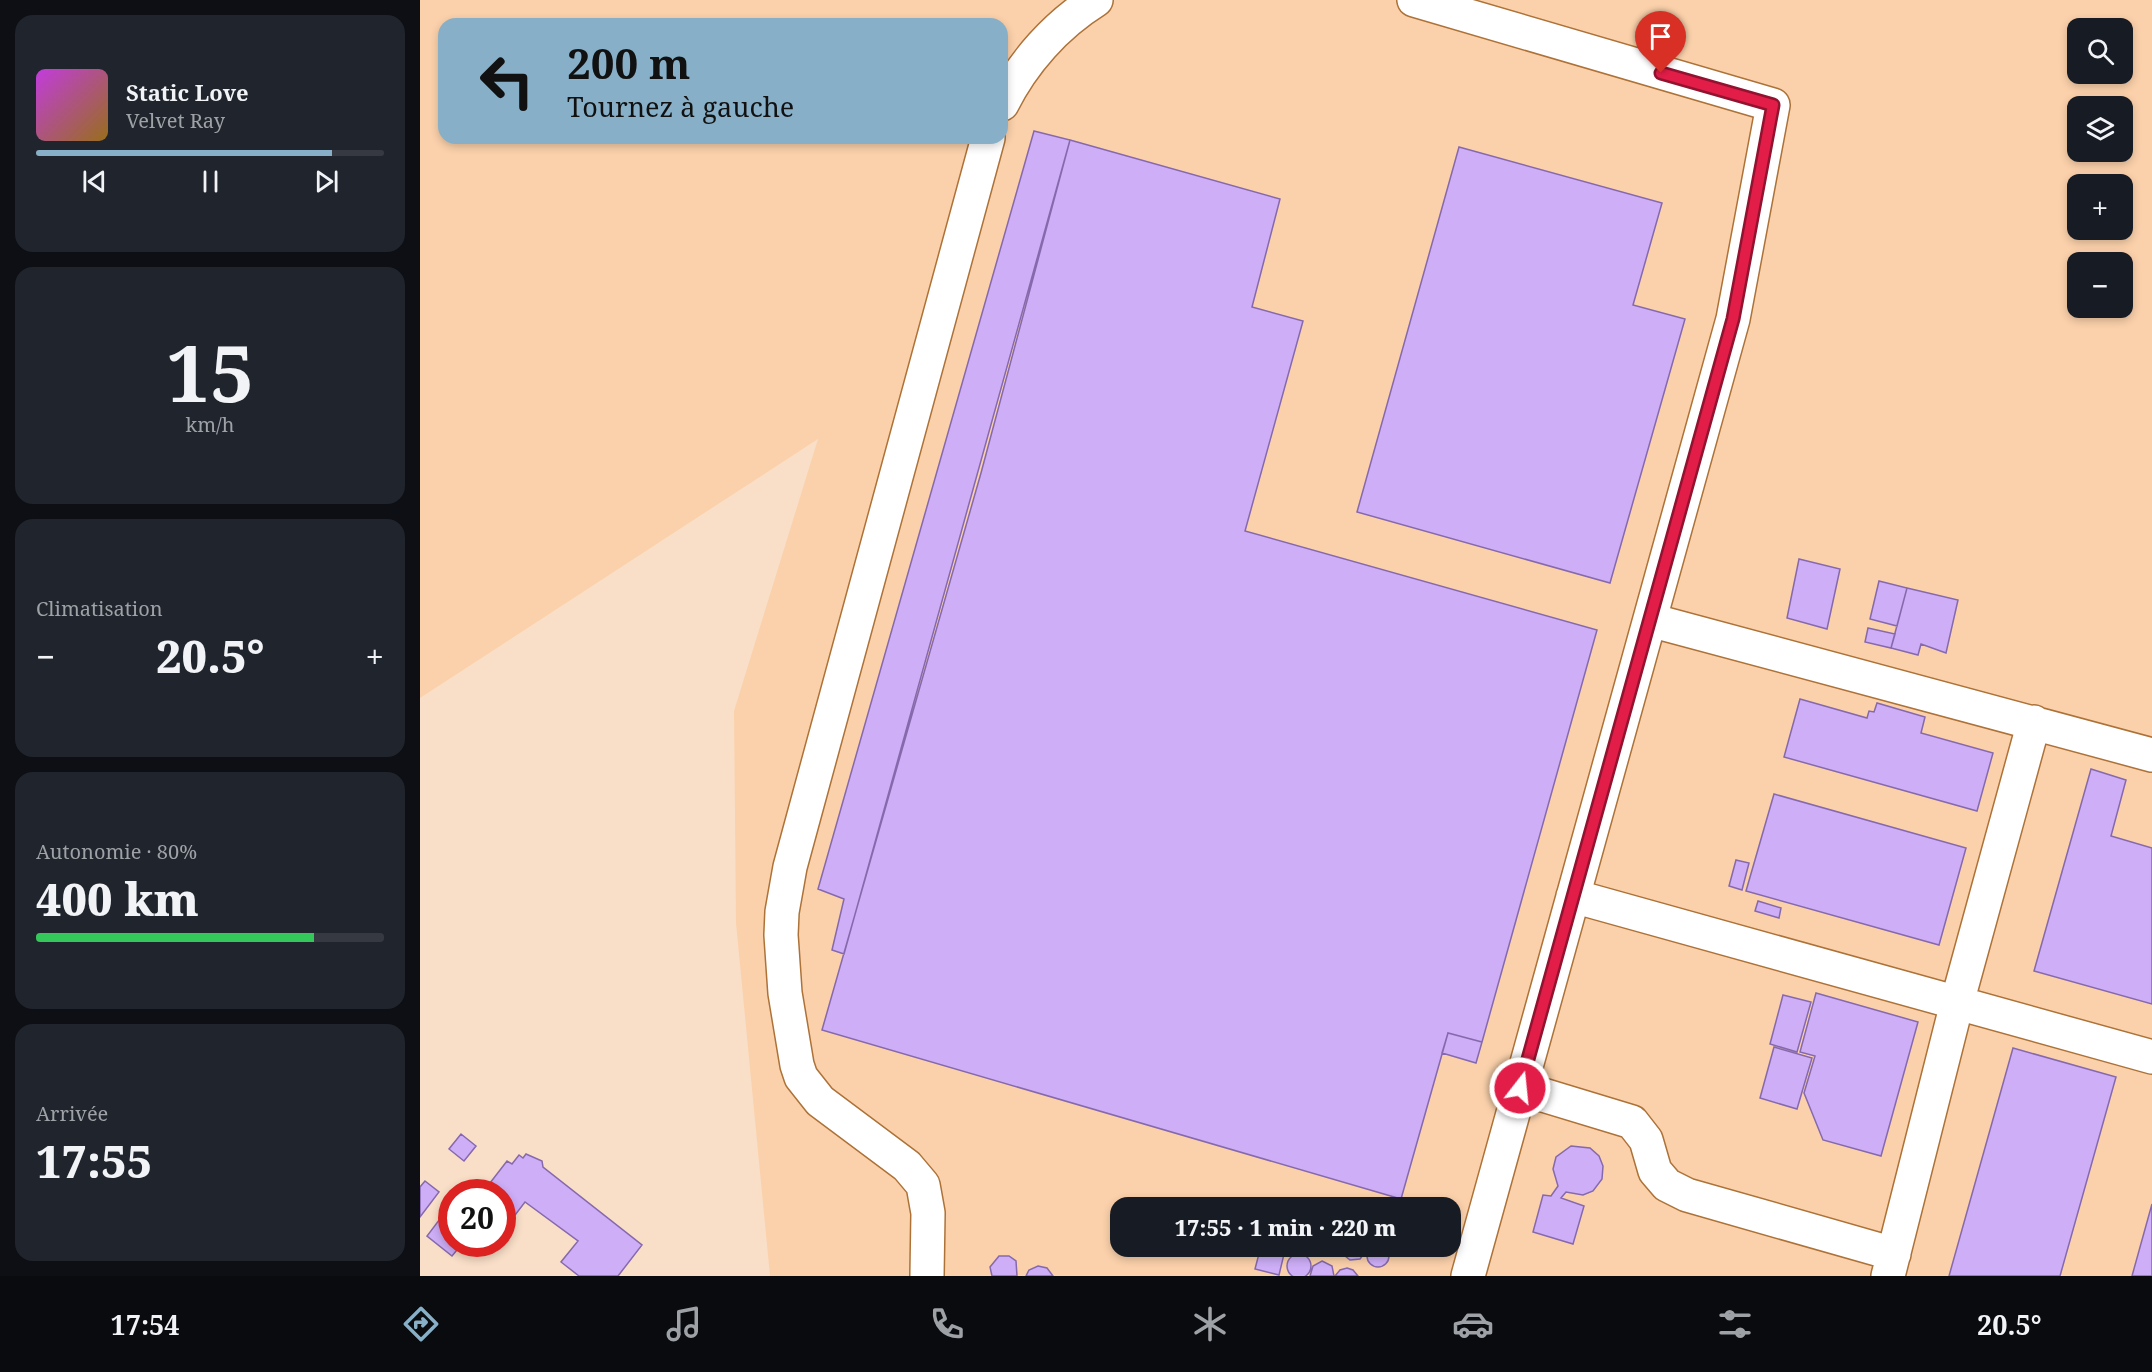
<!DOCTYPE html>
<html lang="fr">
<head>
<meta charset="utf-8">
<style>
  body { margin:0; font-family:"Noto Serif",serif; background:#20242c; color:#f1f3f6; height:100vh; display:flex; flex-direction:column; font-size:22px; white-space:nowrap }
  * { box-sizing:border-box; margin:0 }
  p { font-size:20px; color:#9ea1a6 }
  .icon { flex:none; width:33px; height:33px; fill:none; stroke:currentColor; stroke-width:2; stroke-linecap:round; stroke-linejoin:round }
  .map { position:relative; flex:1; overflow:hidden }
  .drawer { display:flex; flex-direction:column; gap:15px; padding:15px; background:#0d0f14; width:420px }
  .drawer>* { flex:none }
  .banner { position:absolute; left:18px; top:18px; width:570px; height:126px; border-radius:18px; box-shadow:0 3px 9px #0003; background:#87afc7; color:#111; overflow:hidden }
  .fabs { position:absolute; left:1647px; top:18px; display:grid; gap:12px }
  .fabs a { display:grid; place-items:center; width:66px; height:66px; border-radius:12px; background:#171b24; box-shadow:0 3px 9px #0003; font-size:30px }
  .speed { position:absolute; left:18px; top:1179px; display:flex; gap:12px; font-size:30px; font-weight:700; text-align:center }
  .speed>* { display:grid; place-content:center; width:78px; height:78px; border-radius:50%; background:#171b24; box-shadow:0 3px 9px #0003; line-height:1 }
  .speed .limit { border:9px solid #d22; background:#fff; color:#111 }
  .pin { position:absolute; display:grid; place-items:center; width:51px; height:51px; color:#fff; margin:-62px -26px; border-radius:50% 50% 50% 0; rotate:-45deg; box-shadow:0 0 6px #0007 }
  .pin .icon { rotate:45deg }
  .me { position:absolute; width:66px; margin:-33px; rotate:16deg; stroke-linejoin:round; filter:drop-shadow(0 0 4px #0008) }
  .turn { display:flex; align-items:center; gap:21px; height:126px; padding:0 30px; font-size:27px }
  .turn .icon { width:78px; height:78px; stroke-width:2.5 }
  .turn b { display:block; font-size:42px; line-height:51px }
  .big { font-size:45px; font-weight:800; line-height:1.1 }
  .drawer .card { flex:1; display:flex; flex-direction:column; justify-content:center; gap:9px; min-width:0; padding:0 21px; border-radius:18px; background:#20242c }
  .drawer .dial { align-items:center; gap:0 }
  .dial b { font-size:78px; line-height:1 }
  .song { display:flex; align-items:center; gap:18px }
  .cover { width:72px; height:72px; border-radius:9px; background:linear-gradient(135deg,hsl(290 70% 55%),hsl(40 70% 35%)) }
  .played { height:6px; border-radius:3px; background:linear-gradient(90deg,#87afc7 85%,#363941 85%) }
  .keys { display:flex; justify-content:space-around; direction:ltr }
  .heat { display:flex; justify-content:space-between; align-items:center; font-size:33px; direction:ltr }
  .charge { height:9px; border-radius:4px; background:linear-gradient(90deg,#34c759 80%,#363941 0) }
  .trip { position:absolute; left:690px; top:1197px; width:351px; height:60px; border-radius:18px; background:#171b24; box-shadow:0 3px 9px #0003; font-weight:800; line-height:60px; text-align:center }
  .dock { display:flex; height:96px; justify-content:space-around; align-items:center; background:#090b0e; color:#9ea1a6 }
  .dock .icon { width:42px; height:42px }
  .dock .selected { color:#87afc7 }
  .dock b { font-size:27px; color:#f1f3f6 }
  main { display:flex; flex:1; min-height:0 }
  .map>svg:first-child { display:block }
</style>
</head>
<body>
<main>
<section class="drawer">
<div class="card">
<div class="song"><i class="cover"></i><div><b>Static Love</b><p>Velvet Ray</p></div></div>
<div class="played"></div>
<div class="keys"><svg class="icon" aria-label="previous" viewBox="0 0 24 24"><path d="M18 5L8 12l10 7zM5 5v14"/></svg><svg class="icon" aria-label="pause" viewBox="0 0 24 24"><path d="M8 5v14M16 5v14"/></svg><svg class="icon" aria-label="next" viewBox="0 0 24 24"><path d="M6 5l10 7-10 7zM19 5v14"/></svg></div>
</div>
<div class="card dial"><b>15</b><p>km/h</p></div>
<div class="card"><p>Climatisation</p>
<div class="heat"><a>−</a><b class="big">20.5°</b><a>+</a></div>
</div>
<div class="card"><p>Autonomie · 80%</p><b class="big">400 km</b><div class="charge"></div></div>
<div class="card"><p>Arrivée</p><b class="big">17:55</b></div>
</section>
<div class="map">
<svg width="1732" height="1276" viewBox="0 0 1732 1276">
  <rect width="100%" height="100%" fill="#f9dfc8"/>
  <!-- built -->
  <path fill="#fbd1ab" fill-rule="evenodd" d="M0 0H1732V1276H350L316 923 314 711 398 439 0 698ZM24 24H582V138H24ZM1658 28H1702V74H1658ZM1658 106H1702V152H1658ZM1658 184H1702V230H1658ZM1658 262H1702V308H1658ZM700 1208H1030V1246H700Z"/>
  <!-- building -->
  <path fill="#cdaef7" stroke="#8669ac" stroke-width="1.5" d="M614 131 650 140 424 954 412 950 424 899 398 889Z
    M650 140 860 199 832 307 883 321 825 531 1177 630 1062 1042 1028 1033 981 1199 402 1030 561 473Z
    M1039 147 1242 203 1213 305 1265 319 1190 583 937 512Z
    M1379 559 1420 569 1407 629 1367 618Z
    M1459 581 1487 588 1477 626 1450 619Z
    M1487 588 1538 600 1526 653 1501 644 1498 655 1471 648Z
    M1448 628 1475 634 1471 648 1445 642Z
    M1380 699 1447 718 1449 711 1454 712 1457 703 1505 717 1501 733 1573 753 1557 811 1364 757Z
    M1671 769 1706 780 1691 836 1732 848V1004L1614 971Z
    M1354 794 1546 848 1519 945 1326 891Z
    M1316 860 1329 863 1322 890 1309 886Z
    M1338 901 1361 908 1359 918 1335 911Z
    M1396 993 1498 1022 1461 1156 1403 1140 1384 1093 1395 1056 1380 1052Z
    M1363 995 1391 1002 1377 1052 1350 1044Z
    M1028 1033 1062 1042 1056 1063 1022 1053Z
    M1354 1047 1392 1058 1377 1109 1340 1098Z
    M1593 1048 1696 1077 1640 1276H1529Z
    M41 1134 56 1146 44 1161 29 1149Z
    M1151 1146 1170 1148 1179 1156 1183 1166 1182 1179 1173 1191 1163 1195 1146 1192 1141 1198 1164 1206 1153 1244 1113 1232 1123 1195 1131 1196 1138 1186 1133 1169 1136 1157Z
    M106 1154 122 1161 123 1167 222 1245 198 1276H159L141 1262 158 1241 105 1202 89 1223 82 1218V1192H63L87 1161 92 1164 99 1155 103 1158Z
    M5 1181 19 1192 0 1217V1187Z
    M32 1203V1244H42L32 1256 7 1236Z
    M1732 1204V1276H1712Z
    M947 1256a11 11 0 1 1 22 0a11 11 0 1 1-22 0Z
    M841 1246 865 1250 859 1275 835 1269Z
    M901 1246H922L917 1252 910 1253Z
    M923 1246H946V1251L940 1259 930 1260 924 1255Z
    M867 1266a12 12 0 1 1 24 0a12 12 0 1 1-24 0Z
    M579 1256H589L596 1261 597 1276H572L570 1267Z
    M902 1261 912 1266 914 1276H890L893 1266Z
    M618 1266 627 1268 633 1276H606L609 1270Z
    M927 1268 933 1270 938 1276H915L920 1270Z"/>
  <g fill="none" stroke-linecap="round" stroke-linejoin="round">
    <defs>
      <path id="minor" d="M994 0 1353 105 1313 319 1048 1276
        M582 104C603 62 636 25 676 0
        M1230 620 1732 755
        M1153 896 1732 1057
        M1100 1088 1212 1122 1226 1140 1235 1171 1247 1185 1267 1195 1474 1254
        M507 1276 508 1213 503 1185 487 1166 400 1101 381 1077 377 1065 365 993 361 935 362 912 370 867 568 138
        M1468 1276 1537 1003 1614 722"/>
    </defs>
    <!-- minor casing -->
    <use href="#minor" stroke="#ad7238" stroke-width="36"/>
    <!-- minor -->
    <use href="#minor" stroke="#fff" stroke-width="33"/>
  </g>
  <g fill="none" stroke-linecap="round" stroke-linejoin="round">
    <defs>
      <path id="route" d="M1100 1088 1313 319 1353 105 1241 73"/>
    </defs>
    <!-- route casing -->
    <use href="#route" stroke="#92132f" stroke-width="15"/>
    <!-- route -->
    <use href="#route" stroke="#e11d48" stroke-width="10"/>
  </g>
</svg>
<div class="fabs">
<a><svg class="icon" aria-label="search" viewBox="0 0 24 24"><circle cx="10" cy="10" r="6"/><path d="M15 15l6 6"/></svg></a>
<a><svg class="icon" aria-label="layers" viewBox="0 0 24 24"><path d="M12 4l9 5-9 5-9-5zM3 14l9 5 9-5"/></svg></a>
<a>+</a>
<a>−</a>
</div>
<div class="speed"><div class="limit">20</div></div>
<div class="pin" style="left:1241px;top:73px;background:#d93025"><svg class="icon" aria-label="arrive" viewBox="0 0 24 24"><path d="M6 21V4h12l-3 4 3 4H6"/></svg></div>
<svg class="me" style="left:1100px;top:1088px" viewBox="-20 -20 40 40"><circle r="17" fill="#e11d48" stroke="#fff" stroke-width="3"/><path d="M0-11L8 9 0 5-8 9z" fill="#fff"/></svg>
<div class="trip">17:55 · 1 min · 220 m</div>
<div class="banner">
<div class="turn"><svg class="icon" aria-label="left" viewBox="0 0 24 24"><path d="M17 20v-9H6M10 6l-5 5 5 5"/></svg><div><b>200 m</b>Tournez à gauche</div></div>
</div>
</div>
</main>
<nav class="dock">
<b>17:54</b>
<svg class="icon selected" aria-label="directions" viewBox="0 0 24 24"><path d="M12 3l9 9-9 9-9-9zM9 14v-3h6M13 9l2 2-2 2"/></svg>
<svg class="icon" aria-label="music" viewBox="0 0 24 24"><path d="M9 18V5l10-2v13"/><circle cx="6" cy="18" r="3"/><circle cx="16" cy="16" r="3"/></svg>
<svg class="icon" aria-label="phone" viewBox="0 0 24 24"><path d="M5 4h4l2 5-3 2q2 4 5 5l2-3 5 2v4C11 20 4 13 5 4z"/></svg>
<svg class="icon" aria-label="climate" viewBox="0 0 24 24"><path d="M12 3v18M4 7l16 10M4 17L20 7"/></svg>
<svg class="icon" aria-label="car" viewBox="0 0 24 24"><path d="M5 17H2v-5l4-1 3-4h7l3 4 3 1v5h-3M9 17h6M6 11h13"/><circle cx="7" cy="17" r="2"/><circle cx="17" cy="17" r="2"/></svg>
<svg class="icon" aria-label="filters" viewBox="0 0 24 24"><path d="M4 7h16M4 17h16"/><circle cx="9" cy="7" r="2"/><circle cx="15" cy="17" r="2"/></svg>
<b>20.5°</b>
</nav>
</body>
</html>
